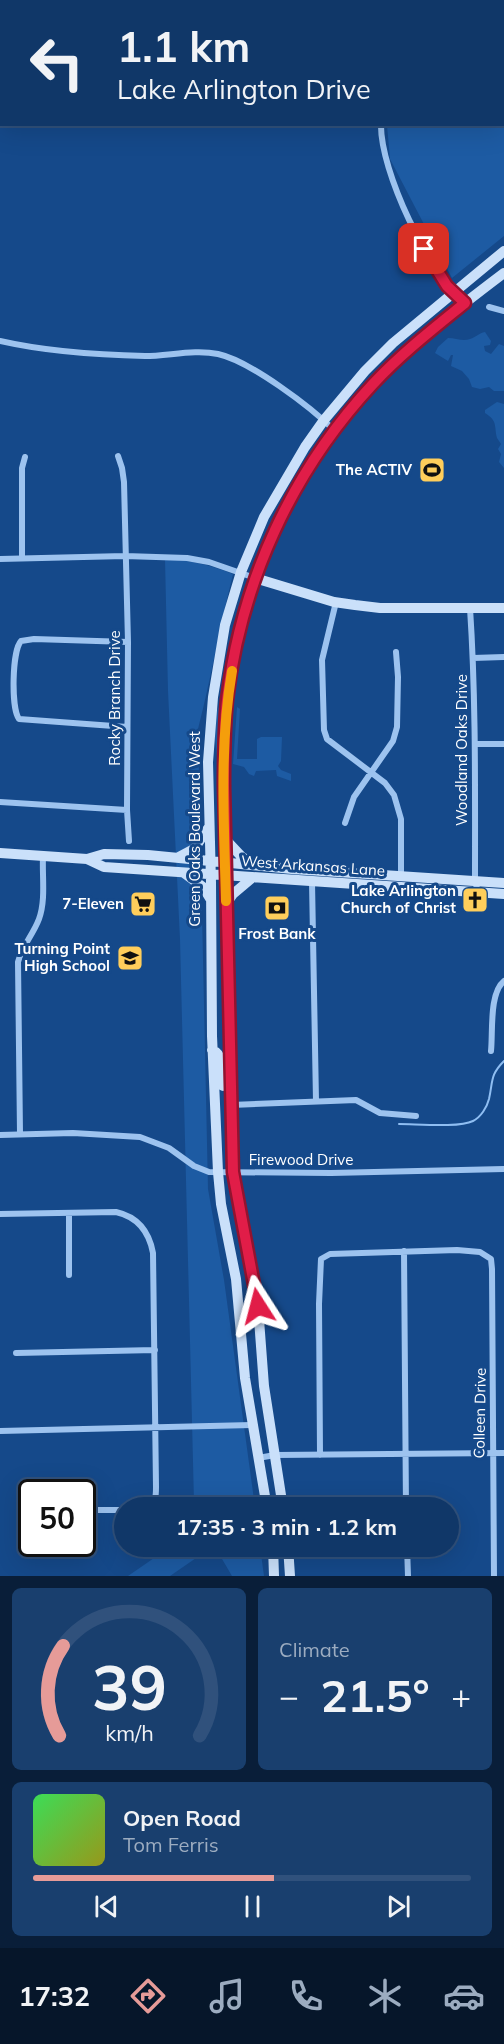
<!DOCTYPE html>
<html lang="en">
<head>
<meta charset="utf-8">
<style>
  body { margin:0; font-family:Mulish,sans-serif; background:#193f6e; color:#f1f3f6; height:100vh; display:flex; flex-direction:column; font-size:22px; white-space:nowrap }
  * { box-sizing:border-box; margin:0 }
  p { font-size:20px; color:#9cacc0 }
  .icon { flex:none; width:33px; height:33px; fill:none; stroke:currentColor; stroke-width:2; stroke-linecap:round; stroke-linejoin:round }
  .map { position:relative; height:1576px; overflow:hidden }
  .sheet { display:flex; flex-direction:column; gap:12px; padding:12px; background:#091e39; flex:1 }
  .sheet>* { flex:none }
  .top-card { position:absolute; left:0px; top:0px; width:504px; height:126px; box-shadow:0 6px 24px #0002,0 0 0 2px #30517c; background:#103768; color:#f1f3f6; overflow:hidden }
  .speed { position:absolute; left:18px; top:1479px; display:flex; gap:12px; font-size:30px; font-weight:700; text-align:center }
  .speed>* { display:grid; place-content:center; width:78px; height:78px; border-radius:50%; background:#103768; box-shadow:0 6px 24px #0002,0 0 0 2px #30517c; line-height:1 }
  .speed .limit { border:3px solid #111; border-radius:9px; background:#fff; color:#111 }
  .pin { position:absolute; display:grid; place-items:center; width:51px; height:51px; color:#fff; margin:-26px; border-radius:12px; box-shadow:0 3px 9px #0006 }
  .me { position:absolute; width:66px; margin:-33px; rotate:351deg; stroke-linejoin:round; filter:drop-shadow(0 0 4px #0008) }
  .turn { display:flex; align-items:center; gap:21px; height:126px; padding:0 18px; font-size:27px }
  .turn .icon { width:78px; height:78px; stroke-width:2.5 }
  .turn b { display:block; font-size:42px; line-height:51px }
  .big { font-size:45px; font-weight:700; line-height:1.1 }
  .sheet .card { flex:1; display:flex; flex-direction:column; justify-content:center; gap:9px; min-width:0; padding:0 21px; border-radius:9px; background:#193f6e }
  .sheet .dial { align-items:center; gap:0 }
  .dial svg { height:156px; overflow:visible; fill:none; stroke:#30517c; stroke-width:7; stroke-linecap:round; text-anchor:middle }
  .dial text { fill:#f1f3f6; stroke:none }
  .song { display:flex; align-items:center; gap:18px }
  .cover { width:72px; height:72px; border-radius:9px; background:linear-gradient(135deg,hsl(130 70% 55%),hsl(60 70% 35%)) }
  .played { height:6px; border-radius:3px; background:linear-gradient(90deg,#e69b98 55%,#30517c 55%) }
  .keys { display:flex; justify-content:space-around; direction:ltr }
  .heat { display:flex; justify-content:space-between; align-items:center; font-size:33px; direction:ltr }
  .sheet .tiles { flex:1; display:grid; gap:12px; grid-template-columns:1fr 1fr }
  .card:last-child { grid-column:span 2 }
  .trip { position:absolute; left:114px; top:1497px; width:345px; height:60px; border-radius:30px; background:#103768; box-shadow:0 6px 24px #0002,0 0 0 2px #30517c; font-weight:700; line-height:60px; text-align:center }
  .dock { display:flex; height:96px; justify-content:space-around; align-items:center; background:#06162a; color:#9cacc0 }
  .dock .icon { width:42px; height:42px }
  .dock .current { color:#e69b98 }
  .dock b { font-size:27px; color:#f1f3f6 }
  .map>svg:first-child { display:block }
</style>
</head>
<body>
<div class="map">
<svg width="504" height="1576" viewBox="0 0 504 1576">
  <rect width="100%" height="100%" fill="#15498a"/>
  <!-- green -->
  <path fill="#1d5ba3" d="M404 0H504V236L452 278 390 159 387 125 502 124V2Z
    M485 332 491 341 490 345 484 346 485 351 491 354 499 344 504 346V391H494L489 387 480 389 472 387 469 379 462 371 451 366 453 355H451L448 361 435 353 438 347 448 338C456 338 463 342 470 339 476 337 479 333 485 332Z
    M497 402 504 404V468L499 462 501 454 498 449 501 444 497 438C494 426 498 421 485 413V410Z
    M165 559C190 560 210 565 233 574 220 626 211 678 198 729L208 1189 224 1280 255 1507H197L194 1502 180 939 168 691Z
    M219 707 221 718 219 758 217 757C216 742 211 719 219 707Z
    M237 707 240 709 237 759H257V739L261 737H282L281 761 278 766 281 770 291 774V781L277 776 276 770 256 771 254 776 249 774 244 767 233 764Z
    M170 1547H212L170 1576H128Z
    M215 1547H260L264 1576H232Z"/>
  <!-- water -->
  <path fill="#0d3466" stroke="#8fbef2" stroke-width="1.5" d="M504 0V104H503L502 2Z"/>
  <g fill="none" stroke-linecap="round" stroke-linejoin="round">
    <!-- stream -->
    <path stroke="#8fbef2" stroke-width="2" d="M399 1124C417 1124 459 1128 473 1121 481 1117 487 1107 489 1099 493 1081 490 1075 504 1061"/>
    <!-- street -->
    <path stroke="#9dc3ef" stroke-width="6" d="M396 0 397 2
      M381 124C380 171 429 273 465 303
      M489 307 504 311
      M0 341C48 352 96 355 145 356 168 356 195 349 218 354 250 361 311 407 335 431
      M118 456 122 468 124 482 128 642 127 810 129 841
      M22 558V468L25 457
      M0 559 125 556 187 558 209 562 255 578
      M336 602 322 660 324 730 327 739 385 783 394 795 401 819V877
      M470 608C476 699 475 790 475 881L478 892
      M473 658 504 657
      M127 727 19 719C11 708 12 651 21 641L34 639 128 642
      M475 744H504
      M0 802 127 810
      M345 823 354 797 393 741 397 727 398 677 396 652
      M312 882 316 1101
      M491 1051C493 1032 489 993 504 981
      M231 1105 356 1100 380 1113 416 1116
      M20 1133 18 962C22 946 33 935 39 919 46 900 42 876 43 856
      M0 1135 73 1133 140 1137 169 1148 194 1166 209 1172 331 1173 504 1169
      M69 1213V1275
      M0 1214 116 1212C138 1217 149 1231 153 1253L156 1487C156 1496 156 1503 147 1508
      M404 1251 406 1508
      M16 1353 155 1350
      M0 1431 252 1425
      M320 1455 319 1304 321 1259 330 1254 457 1250 480 1252 491 1259 492 1269 494 1576
      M258 1458 275 1455 504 1453
      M19 1508 32 1510
      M82 1510H124
      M407 1546 408 1576"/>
    <!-- secondary -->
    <path stroke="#cae0fa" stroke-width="10" d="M255 578 334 602 355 605 380 608H504
      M225 839 241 856 251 863
      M0 853 87 859 104 867 504 894
      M179 857 194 849 209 827
      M87 859 104 854 148 855 292 869 504 883
      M184 873 203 887 211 900
      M226 904 233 894 252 878
      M212 1050C225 1055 223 1074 223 1086
      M267 1508 245 1378 236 1279 221 1204 218 1172 212 1036 211 882 208 762 213 697 225 625 241 572 264 517 305 447 324 420 365 371 393 343 504 251
      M283 1508 264 1386 258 1306 233 1172 224 786C224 757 224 728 228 700 240 594 278 504 343 421 353 408 363 394 375 382 414 342 459 307 504 273
      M273 1546 274 1576
      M288 1546 290 1576"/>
  </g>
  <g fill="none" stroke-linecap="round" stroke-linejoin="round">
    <defs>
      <path id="route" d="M258 1306 233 1172 224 786C224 758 224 729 227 700 241 582 292 471 373 384 401 354 433 329 465 303L447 286 424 249"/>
    </defs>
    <!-- route casing -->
    <use href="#route" stroke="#92132f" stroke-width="15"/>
    <!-- route -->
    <use href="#route" stroke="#e11d48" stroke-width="10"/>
    <!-- slow -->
    <path stroke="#f59e0b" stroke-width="10" d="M226 901C224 824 219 746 232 671"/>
  </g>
  <!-- icons -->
  <defs>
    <symbol id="stadium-square" viewBox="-11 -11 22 22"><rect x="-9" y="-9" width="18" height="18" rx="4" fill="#ffce5b" stroke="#15498a"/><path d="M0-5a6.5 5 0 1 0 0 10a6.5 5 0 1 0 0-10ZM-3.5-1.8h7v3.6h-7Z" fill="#111"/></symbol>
    <symbol id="church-square" viewBox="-11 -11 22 22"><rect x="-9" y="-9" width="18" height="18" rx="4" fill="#ffce5b" stroke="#15498a"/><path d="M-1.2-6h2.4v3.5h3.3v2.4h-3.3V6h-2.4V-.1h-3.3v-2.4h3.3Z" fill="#111"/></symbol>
    <symbol id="supermarket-square" viewBox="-11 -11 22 22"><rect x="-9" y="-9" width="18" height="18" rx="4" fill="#ffce5b" stroke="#15498a"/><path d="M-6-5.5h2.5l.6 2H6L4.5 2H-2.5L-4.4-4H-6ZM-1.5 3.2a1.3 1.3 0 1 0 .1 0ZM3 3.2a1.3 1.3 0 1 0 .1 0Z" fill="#111"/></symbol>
    <symbol id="bank-square" viewBox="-11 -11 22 22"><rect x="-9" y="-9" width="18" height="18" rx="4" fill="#ffce5b" stroke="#15498a"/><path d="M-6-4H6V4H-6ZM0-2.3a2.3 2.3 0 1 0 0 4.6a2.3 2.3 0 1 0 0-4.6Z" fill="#111"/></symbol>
    <symbol id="school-square" viewBox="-11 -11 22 22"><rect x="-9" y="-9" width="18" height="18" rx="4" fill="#ffce5b" stroke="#15498a"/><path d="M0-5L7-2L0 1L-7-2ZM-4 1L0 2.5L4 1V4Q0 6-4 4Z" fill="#111"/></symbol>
  </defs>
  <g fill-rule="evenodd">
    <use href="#stadium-square" x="417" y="455" width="30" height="30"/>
    <use href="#church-square" x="460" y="885" width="30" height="30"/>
    <use href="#supermarket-square" x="128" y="889" width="30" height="30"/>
    <use href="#bank-square" x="262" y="893" width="30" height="30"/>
    <use href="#school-square" x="115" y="943" width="30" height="30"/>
  </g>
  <g text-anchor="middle" stroke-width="6" stroke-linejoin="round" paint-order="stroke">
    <!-- poi labels -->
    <g font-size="15" font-weight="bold" fill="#fff" stroke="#15498a" text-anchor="end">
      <text x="412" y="475">The ACTIV</text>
      <text x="456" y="896">Lake Arlington<tspan x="456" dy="17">Church of Christ</tspan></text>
      <text x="124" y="909">7-Eleven</text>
      <text x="277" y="939" text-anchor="middle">Frost Bank</text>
      <text x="110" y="954">Turning Point<tspan x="110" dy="17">High School</tspan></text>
    </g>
    <!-- street labels -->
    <g font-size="15" fill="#fff" stroke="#15498a">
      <text transform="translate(115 698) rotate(-90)" y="5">Rocky Branch Drive</text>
      <text transform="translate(462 750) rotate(-90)" y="5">Woodland Oaks Drive</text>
      <text transform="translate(195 829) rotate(-90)" y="5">Green Oaks Boulevard West</text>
      <text transform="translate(313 866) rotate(4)" y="5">West Arkansas Lane</text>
      <text x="301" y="1165">Firewood Drive</text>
      <text transform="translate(480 1413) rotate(-89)" y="5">Colleen Drive</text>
    </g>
  </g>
</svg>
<div class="speed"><div class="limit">50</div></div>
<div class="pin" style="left:424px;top:249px;background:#d93025"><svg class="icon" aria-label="arrive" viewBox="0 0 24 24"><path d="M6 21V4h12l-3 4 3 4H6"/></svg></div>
<svg class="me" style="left:258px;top:1306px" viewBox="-20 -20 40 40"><path d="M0-17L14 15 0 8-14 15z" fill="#e11d48" stroke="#fff" stroke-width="4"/></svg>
<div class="trip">17:35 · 3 min · 1.2 km</div>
<div class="top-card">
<div class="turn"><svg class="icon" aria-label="left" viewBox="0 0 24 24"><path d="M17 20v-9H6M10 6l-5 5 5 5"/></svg><div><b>1.1 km</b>Lake Arlington Drive</div></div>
</div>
</div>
<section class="sheet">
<div class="tiles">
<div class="card dial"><svg viewBox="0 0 100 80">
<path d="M14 69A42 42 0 1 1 86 69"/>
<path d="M14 69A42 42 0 0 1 16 23" stroke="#e69b98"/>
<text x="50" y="56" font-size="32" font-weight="700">39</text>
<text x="50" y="72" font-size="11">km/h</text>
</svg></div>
<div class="card"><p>Climate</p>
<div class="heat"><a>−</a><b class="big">21.5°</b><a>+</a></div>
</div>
<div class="card">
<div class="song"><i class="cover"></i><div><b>Open Road</b><p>Tom Ferris</p></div></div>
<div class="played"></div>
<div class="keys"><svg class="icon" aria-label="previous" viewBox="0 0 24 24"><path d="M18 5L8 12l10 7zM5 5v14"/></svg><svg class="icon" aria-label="pause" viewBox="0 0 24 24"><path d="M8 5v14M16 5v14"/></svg><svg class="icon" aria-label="next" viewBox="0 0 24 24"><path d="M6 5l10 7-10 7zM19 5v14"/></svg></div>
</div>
</div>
</section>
<nav class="dock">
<b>17:32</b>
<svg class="icon current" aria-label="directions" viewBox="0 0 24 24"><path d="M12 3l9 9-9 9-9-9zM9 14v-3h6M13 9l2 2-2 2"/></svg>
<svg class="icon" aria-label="music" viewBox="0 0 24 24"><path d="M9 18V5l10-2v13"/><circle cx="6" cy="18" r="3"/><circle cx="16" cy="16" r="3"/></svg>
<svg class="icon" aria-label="phone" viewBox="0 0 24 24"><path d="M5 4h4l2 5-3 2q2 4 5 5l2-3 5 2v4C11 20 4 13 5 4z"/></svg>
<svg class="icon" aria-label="climate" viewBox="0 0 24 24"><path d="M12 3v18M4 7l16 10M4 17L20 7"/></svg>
<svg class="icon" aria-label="car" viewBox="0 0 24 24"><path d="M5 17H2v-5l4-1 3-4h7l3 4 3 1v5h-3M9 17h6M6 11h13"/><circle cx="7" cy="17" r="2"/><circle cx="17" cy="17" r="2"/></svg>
</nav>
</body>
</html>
